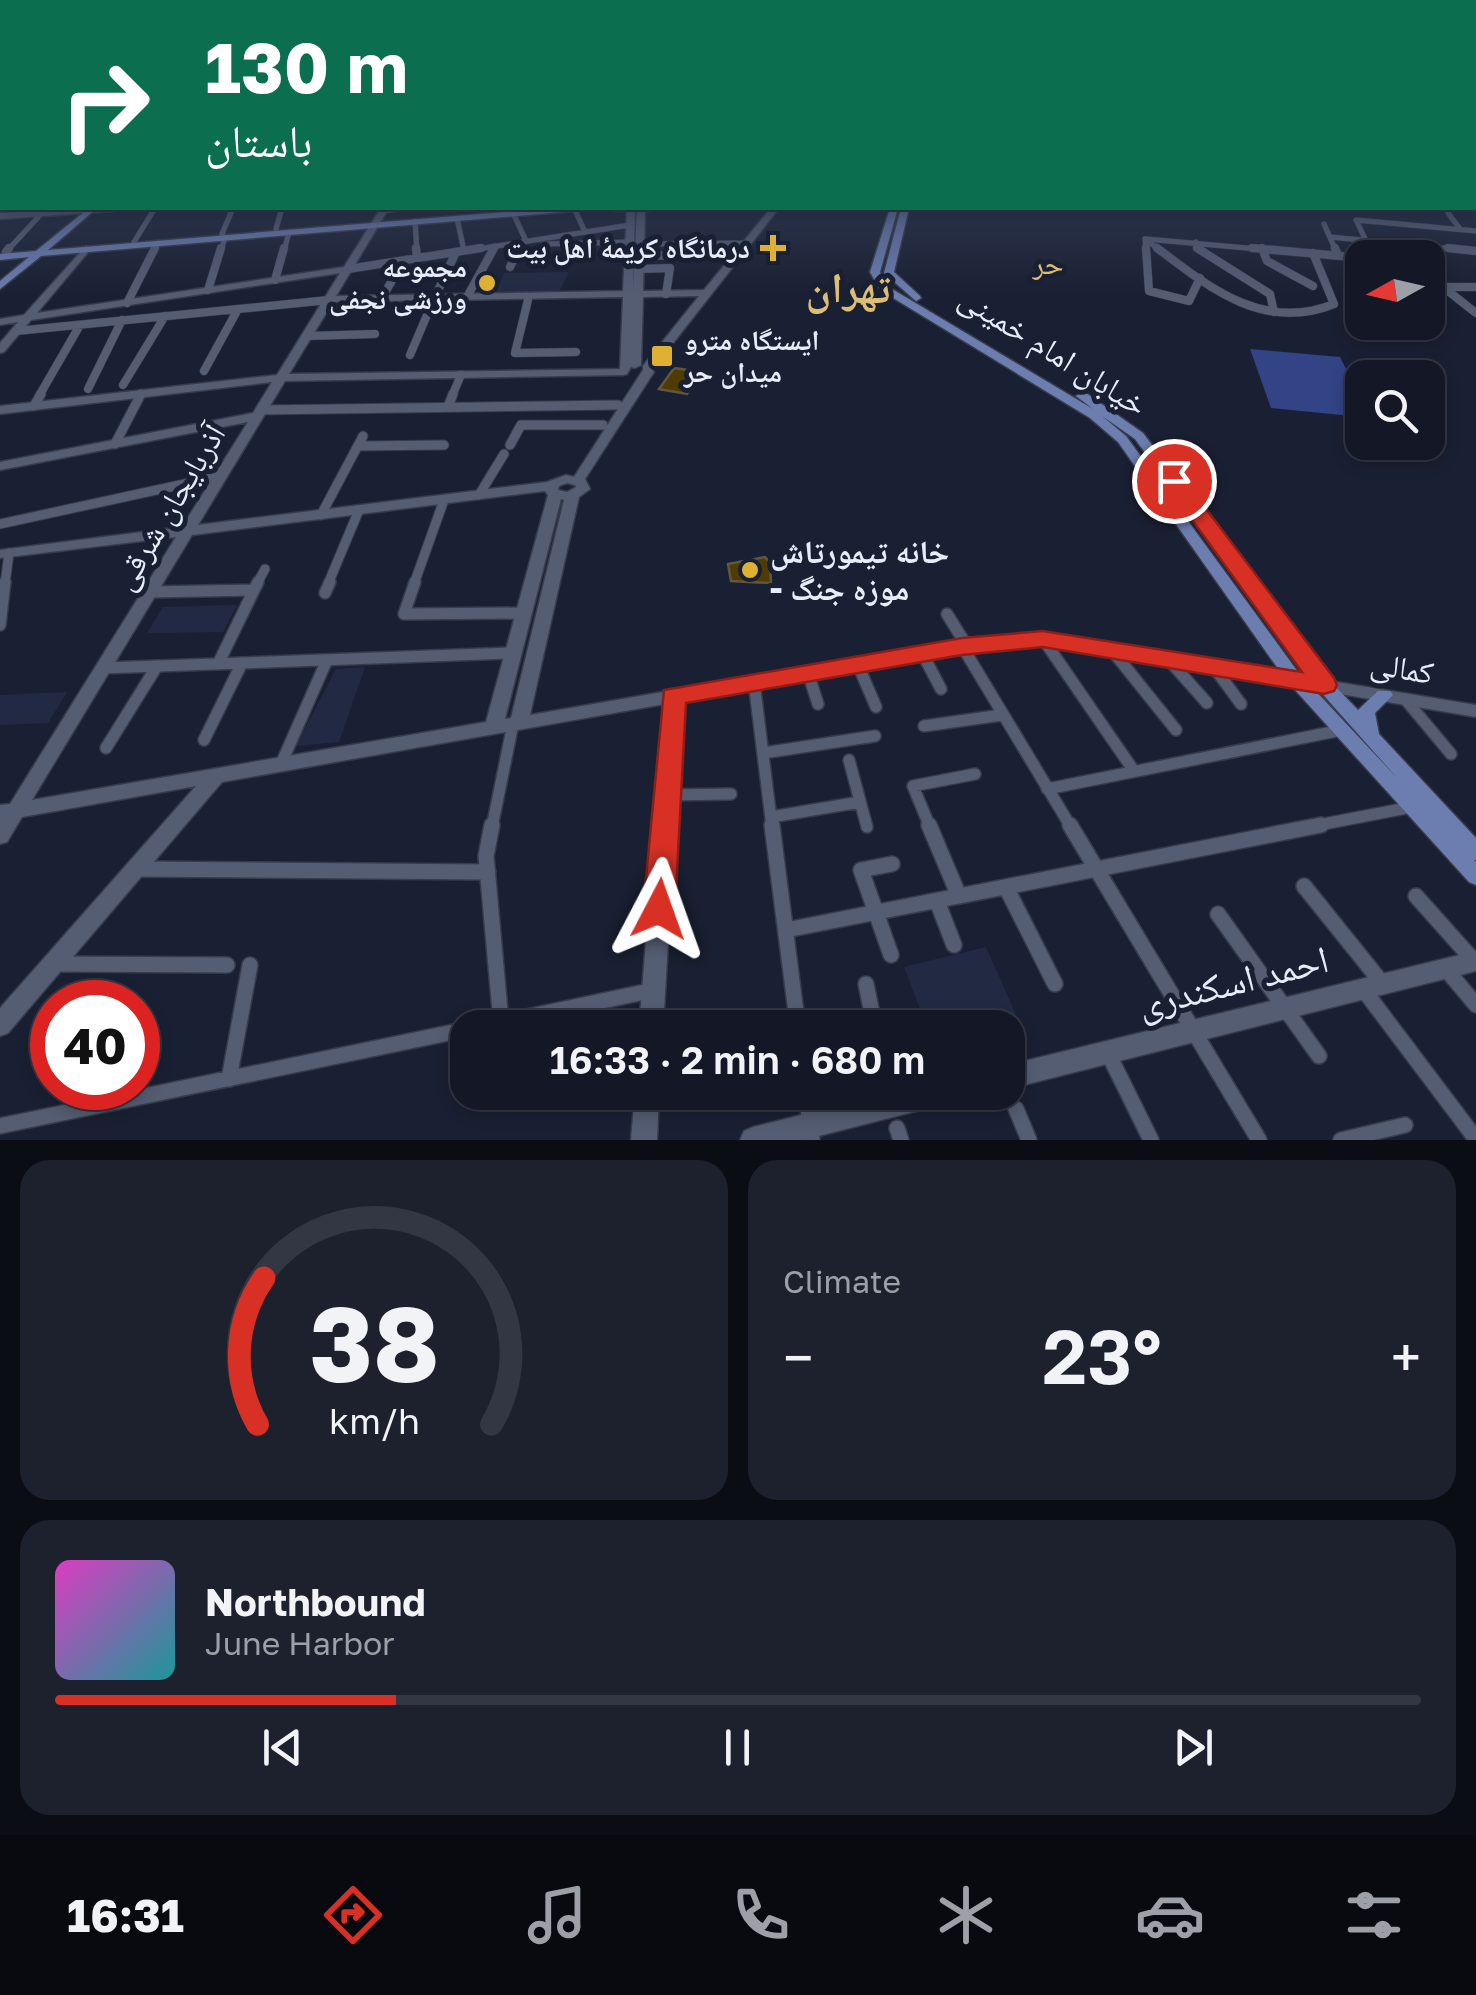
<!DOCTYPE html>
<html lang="en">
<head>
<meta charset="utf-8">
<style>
  body { margin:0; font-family:"Golos Text","Noto Naskh Arabic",sans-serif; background:#1d212e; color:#f1f3f6; height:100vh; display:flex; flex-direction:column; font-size:38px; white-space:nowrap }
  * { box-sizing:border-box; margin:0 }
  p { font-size:32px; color:#9da0a7 }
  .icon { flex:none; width:55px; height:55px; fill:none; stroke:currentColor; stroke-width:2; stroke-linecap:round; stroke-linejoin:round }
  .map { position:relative; height:1140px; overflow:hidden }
  .panel { display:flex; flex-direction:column; gap:20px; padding:20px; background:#0b0d15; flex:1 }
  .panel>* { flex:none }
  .top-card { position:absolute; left:0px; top:0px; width:1478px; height:210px; box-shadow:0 5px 15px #0003,0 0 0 2px #333743; background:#0b6e4f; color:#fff; overflow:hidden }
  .needle { width:65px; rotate:262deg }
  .fabs { position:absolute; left:1345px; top:240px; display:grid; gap:20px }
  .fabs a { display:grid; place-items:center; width:100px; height:100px; border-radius:20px; background:#141826; box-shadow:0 5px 15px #0003,0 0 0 2px #333743; font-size:50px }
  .speed { position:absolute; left:30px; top:980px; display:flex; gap:20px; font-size:50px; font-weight:700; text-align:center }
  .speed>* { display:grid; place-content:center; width:130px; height:130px; border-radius:50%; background:#141826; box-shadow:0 5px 15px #0003,0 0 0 2px #333743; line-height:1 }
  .speed .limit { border:15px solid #d22; background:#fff; color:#111 }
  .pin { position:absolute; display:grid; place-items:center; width:85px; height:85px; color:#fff; margin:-42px; border:5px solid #fff; border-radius:50%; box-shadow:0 2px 10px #0007 }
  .me { position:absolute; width:110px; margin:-55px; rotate:4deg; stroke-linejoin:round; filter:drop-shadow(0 0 8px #0008) }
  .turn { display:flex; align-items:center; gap:35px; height:210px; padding:0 40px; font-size:45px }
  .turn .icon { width:130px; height:130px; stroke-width:2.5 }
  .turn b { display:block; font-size:70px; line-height:85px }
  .big { font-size:75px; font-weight:600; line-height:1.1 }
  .panel .tile { flex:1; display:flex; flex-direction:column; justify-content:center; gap:15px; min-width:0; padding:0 35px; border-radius:30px; background:#1d212e }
  .panel .dial { align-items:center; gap:0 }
  .dial svg { height:260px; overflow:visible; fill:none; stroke:#333743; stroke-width:7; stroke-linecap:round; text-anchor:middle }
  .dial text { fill:#f1f3f6; stroke:none }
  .song { display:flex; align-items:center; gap:30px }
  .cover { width:120px; height:120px; border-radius:15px; background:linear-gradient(135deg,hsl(310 70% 55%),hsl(180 70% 35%)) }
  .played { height:10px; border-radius:5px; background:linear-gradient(90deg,#d93025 25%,#333743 25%) }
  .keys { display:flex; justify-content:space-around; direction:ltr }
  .heat { display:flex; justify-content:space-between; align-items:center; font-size:55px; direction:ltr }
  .panel .tiles { flex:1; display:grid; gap:20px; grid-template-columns:1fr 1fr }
  .tile:last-child { grid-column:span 2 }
  .trip { position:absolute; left:450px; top:1010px; width:575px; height:100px; border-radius:30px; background:#141826; box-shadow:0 5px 15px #0003,0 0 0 2px #333743; font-weight:600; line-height:100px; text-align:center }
  .menu { display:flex; height:160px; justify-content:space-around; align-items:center; background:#080a0f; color:#9da0a7 }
  .menu .icon { width:70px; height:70px }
  .menu .on { color:#d93025 }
  .menu b { font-size:45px; color:#f1f3f6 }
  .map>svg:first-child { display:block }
</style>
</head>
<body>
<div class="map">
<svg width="1476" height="1140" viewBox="0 0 1476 1140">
  <rect width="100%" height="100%" fill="#1a2033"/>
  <!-- built -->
  <path fill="#222a43" d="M569 272 559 292 496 293 504 273Z
    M237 605 223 632 147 633 163 607Z
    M365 667 339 742 296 746 336 669Z
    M67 692 48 723 0 725V695Z
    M986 947 1025 1035 1008 1039V1028L927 1027 904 967Z"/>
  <!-- green -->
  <path fill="#324386" d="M1250 349 1340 357 1362 401V417L1271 408Z"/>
  <!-- building -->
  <path fill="#503c01" stroke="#615740" stroke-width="2.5" d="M674 368 702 372 687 394 659 389Z
    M765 557 770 563 771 583 731 581 728 564Z"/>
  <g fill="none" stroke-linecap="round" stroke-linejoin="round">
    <defs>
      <path id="street-far4" d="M574 208 585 232
        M382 211 408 208
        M513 213 526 241
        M1448 213 1460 229
        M457 218 464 251
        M415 221 417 251
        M1324 224 1336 251
        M276 229 282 208
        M222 234 233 208
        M1330 237 1474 251
        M1145 239 1161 251
        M1145 239 1146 251
        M1146 239 1281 251
        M134 242 155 208
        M1196 242 1200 251
        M543 244 629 242
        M640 244 747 243
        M7 251 41 214
        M154 251 158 243
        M221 251 225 237
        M284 251 289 232
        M465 251 630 225
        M492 251 495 246
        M518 251 522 242
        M1371 251 1356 220 1476 231"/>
      <path id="street-far3" d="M416 248 417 258
        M1146 248 1149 291 1189 301 1200 278
        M1157 248C1211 289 1265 332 1334 304L1313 253
        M1197 248 1270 294 1274 312
        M1252 248 1363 258
        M1262 248 1267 261 1313 286
        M1335 248 1338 255
        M1369 248 1374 258
        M1448 248 1476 251
        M6 252 9 248
        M640 256 725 254
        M510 267 519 248
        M348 269 481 248
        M639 269 670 268 666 294
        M275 280 284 248
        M1443 287 1476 313
        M1443 287H1476
        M208 290 221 248
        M435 297 456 252
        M467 297 494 248
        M382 298 403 261
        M528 300 515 353 576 352
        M127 303 155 248
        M16 331 329 300
        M307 336 375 334
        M410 355 433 301
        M204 371 238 309
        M123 385 165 316
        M88 389 122 320
        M39 396 80 325
        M452 396 461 375"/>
      <path id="street-far2" d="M34 406 41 394
        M448 407 453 394
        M261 410 618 405
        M115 444 141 394
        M510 445 521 425H603
        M358 446 444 445
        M479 495 504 454
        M321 515 363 436
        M0 524 221 476
        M5 584 9 553
        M257 584 265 569
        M328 584 359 510
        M414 584 444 500"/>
      <path id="street-far1" d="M415 582 404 614 523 613
        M254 590 258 582
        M150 592 254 590 218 664
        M325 593 330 582
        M947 614 967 646
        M0 625 5 582
        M1043 639 1134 771
        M962 646 1071 827
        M1111 649 1176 730
        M922 653 941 689
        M1168 659 1207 703
        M858 665 876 707
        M1213 666 1241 704
        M103 668 512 653
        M808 673 818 704
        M754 682 772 827
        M1405 699 1451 754
        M924 726 1002 715
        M204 740 242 663
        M106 748 157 666
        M763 753 875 736
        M849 760 867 827
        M281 764 327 660
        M1047 789 1342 730
        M667 795 731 794
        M771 817 860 802
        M492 827 513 724
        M930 827 913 786 975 774
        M1308 827 1412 807"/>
      <path id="street" d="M492 825 486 856 501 1022
        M772 825 798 1028
        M929 825 959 896
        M1070 825 1259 1140
        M135 869 488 872
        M1304 886 1382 983
        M1006 887 1055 984
        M1416 896 1474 961
        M937 901 954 945
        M1218 914 1319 1056
        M786 930 1321 825
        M891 955 861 870 892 864
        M54 964 227 965
        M1445 968 1476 1005
        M866 984 875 1028
        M1363 989 1476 1139
        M734 1024 735 1028
        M475 1028 654 990
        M1108 1053 1151 1140
        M229 1079 250 965
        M806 1092 812 1140
        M1016 1109 1029 1140
        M0 1126 468 1029
        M897 1128 901 1140
        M1341 1140 1405 1125"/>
      <path id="secondary" d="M0 143H2V147H0Z
        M1475 166H1476V170H1475Z
        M0 168H2V172H0Z
        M0 190H2V196H0Z
        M86 208H119L115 211 0 219V213Z
        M381 208H389L336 296 623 291 627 210 631 208 635 210 633 291 637 210 641 208 645 210 643 291 704 290 771 208H779L652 370 654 372 585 479 590 489 579 497 530 715 962 640 1051 635 1476 705V717L1051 645 962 652 682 701 663 1028H639L665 704 222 782 8 1033 0 1036V1008L196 786 22 817 7 842 0 844V805L10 804 176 537 0 558V550L182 527 248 422 0 470V462L253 413 272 382 0 414V406L277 375 340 273 31 320 4 352 0 353V343L18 322 0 325V319L24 315 86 246 91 249 89 251 37 313 344 267ZM699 296 643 366V370L574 477 566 475 547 482 198 525 285 381 623 375 627 374 631 367 635 368 641 365 643 297ZM623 297 620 369 289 374 333 302ZM567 483 575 485 576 487 567 492 558 490 559 486ZM545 491 548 495 486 722 32 800 192 535ZM561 499 564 500 511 718 505 719Z
        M1476 951V971L1008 1089V1065Z
        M635 1092H659L657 1140H631Z
        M893 1092H956L953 1101 944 1104 803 1140H740L744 1131 753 1127Z"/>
      <path id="primary" d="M89 208H97L48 250 551 208H579L575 211 41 256 0 289V281L29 257 0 260V254L36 251Z
        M610 208H656L652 211H614Z
        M890 208H898L880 272 887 286 1093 409 1076 396 1082 392 1086 393 1143 433 1330 681 1358 710 1378 691H1390L1393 695 1375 713 1379 734 1476 838V860H1474L1476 862V885L1469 882 1286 680 1118 442 1090 418 880 290 870 272ZM1102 416 1135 439 1318 689 1398 779 1298 672 1126 436Z
        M901 208H909L894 272 920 296 921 298 916 301 884 273Z"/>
    </defs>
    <!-- street-far4 casing -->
    <use href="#street-far4" stroke="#373b4b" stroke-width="6"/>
    <!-- street-far3 casing -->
    <use href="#street-far3" stroke="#373b4b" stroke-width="9"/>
    <!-- street-far2 casing -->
    <use href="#street-far2" stroke="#373b4b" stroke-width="11"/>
    <!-- street-far1 casing -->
    <use href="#street-far1" stroke="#373b4b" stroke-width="14"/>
    <!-- street casing -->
    <use href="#street" stroke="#373b4b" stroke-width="18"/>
    <!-- secondary casing -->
    <use href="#secondary" stroke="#373b4b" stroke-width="3"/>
    <!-- primary casing -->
    <use href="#primary" stroke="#373b4b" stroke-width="3"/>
    <!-- street-far4 -->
    <use href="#street-far4" stroke="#555d73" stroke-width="5"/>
    <!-- street-far3 -->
    <use href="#street-far3" stroke="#555d73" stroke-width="8"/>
    <!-- street-far2 -->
    <use href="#street-far2" stroke="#555d73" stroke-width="9"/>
    <!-- street-far1 -->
    <use href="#street-far1" stroke="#555d73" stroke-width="11"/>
    <!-- street -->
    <use href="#street" stroke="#555d73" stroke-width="15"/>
    <!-- secondary -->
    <use href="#secondary" fill="#555d73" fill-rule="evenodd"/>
    <!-- primary -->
    <use href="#primary" fill="#6c7db0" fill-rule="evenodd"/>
  </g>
  <!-- sky -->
  <linearGradient id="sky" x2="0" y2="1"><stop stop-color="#0e121c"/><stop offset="0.46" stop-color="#38425b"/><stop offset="1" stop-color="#38425b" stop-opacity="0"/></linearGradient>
  <rect width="1476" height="296" fill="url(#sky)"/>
  <!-- route -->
  <path fill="#d93025" stroke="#8d1f18" stroke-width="2.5" d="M1174 475 1182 477 1334 678 1337 685 1334 691 1324 694 1043 647 962 655 686 703 675 909 671 919 659 923 648 919 643 909 664 690 962 638 1043 631 1302 672 1164 481Z"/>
  <!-- markers -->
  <g fill="#deb133" stroke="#1a2033" stroke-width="4">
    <path d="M768 233h10v10h10v10h-10v10h-10v-10h-10v-10h10z"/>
    <circle cx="487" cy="283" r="10"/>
    <rect x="650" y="344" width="24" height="24" rx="5"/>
    <circle cx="750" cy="570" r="10"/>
  </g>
  <g text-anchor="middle" stroke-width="10" stroke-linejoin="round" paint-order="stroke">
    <!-- far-poi labels -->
    <g font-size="28" font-weight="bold" fill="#e7ecf9" stroke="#1a2033" text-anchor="end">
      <text x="750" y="258">درمانگاه کریمهٔ اهل بیت</text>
      <text x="467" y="277">مجموعه<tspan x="467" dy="32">ورزشی نجفی</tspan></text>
      <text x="684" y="350" text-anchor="start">ایستگاه مترو<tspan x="684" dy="32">میدان حر</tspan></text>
    </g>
    <!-- far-neighbourhood labels -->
    <g font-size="30" fill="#dcbe73" stroke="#1a2033">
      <text x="1048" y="274">حر</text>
    </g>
    <!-- street labels -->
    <g font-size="32" fill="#e7ecf9" stroke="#1a2033">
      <text transform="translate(1053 351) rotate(32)" y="11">خیابان امام خمینی</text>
      <text transform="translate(169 507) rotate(-59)" y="11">آذربایجان شرقی</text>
      <text transform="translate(1402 668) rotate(10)" y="11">کمالی</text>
    </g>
    <!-- poi labels -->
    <g font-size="32" font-weight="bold" fill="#e7ecf9" stroke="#1a2033" text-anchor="start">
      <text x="770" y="563">خانه تیمورتاش<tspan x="770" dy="37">- موزه جنگ</tspan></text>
    </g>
    <!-- near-street labels -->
    <g font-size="38" fill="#e7ecf9" stroke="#1a2033">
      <text transform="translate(1233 982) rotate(-14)" y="13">احمد اسکندری</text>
    </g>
    <!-- far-town labels -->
    <g font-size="42" font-weight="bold" fill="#dcbe73" stroke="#1a2033">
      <text x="848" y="303">تهران</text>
    </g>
  </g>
</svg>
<div class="fabs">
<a><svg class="needle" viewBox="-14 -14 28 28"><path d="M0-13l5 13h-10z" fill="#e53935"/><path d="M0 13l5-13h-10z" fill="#9da0a7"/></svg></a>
<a><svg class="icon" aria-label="search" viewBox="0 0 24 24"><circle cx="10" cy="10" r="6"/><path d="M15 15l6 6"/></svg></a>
</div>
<div class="speed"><div class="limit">40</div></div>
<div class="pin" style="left:1174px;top:481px;background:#d93025"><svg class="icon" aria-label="arrive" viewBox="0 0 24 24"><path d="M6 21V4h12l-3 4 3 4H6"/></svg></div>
<svg class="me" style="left:659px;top:909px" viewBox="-20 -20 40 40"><path d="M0-17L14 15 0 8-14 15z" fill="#d93025" stroke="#fff" stroke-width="4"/></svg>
<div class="trip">16:33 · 2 min · 680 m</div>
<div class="top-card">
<div class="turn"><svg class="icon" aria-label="right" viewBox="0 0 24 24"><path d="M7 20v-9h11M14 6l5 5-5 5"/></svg><div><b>130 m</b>باستان</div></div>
</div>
</div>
<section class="panel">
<div class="tiles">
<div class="tile dial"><svg viewBox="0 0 100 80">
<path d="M14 69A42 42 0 1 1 86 69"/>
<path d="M14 69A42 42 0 0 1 16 24" stroke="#d93025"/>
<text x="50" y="56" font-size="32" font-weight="700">38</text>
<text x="50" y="72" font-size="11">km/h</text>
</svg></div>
<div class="tile"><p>Climate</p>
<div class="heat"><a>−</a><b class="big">23°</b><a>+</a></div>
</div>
<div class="tile">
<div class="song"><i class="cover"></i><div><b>Northbound</b><p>June Harbor</p></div></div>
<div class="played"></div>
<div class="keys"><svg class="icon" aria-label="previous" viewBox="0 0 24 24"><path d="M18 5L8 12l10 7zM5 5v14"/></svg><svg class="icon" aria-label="pause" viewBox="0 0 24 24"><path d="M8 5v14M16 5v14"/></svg><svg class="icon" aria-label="next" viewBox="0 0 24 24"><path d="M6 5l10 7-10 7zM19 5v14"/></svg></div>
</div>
</div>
</section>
<nav class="menu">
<b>16:31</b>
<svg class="icon on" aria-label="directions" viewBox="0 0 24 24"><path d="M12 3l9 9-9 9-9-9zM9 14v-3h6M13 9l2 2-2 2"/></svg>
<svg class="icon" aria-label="music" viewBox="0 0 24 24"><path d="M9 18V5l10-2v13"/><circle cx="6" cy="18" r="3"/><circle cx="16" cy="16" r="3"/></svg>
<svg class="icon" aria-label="phone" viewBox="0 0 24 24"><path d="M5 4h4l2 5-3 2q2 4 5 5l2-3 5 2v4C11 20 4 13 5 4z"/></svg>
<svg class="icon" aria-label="climate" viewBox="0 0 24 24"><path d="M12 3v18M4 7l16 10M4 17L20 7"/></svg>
<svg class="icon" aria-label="car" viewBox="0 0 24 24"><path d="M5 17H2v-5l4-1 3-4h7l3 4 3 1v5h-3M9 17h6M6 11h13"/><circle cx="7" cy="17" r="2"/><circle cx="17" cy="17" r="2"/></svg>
<svg class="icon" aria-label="filters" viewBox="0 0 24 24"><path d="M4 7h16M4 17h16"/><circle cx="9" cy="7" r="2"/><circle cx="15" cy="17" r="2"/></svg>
</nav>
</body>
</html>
